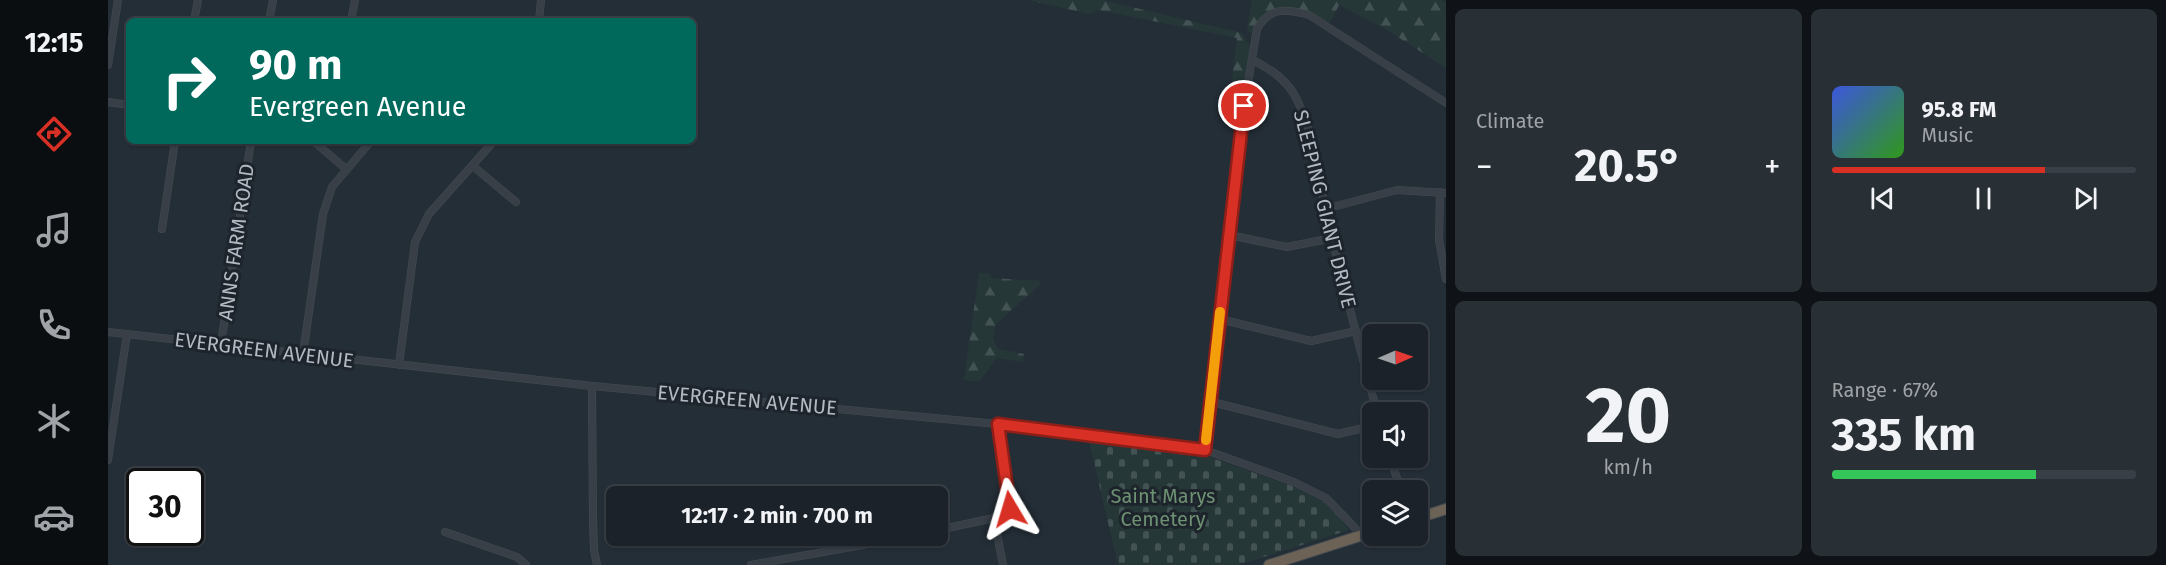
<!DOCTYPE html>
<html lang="en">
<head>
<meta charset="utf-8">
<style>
  body { margin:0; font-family:"Fira Sans",sans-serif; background:#282f35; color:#f1f3f6; height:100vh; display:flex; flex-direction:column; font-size:22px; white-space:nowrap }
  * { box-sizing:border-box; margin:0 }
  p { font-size:20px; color:#a0a4a8 }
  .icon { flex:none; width:33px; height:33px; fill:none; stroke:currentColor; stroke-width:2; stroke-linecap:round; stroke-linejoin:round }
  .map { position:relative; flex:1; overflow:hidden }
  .panel { display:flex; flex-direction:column; gap:9px; padding:9px; background:#0f1317; width:720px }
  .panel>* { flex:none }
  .guide { position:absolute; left:18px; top:18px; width:570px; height:126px; border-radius:9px; box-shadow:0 2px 4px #0004,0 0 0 2px #393f46; background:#00695c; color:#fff; overflow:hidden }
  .needle { width:39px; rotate:88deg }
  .fabs { position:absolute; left:1254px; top:324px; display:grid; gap:12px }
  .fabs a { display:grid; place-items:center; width:66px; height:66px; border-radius:9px; background:#1b2229; box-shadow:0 2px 4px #0004,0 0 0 2px #393f46; font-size:30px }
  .speed { position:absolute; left:18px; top:468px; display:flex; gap:12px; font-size:30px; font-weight:700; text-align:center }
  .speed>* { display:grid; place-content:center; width:78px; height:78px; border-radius:50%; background:#1b2229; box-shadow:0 2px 4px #0004,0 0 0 2px #393f46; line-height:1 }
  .speed .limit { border:3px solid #111; border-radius:9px; background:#fff; color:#111 }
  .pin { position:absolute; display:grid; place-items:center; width:51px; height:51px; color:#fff; margin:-26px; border:3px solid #fff; border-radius:50%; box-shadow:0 2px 6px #0007 }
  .me { position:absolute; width:66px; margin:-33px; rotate:353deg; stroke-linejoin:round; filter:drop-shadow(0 0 4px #0008) }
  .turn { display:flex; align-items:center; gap:21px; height:126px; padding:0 24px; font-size:27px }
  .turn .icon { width:78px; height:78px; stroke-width:2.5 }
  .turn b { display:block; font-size:42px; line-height:51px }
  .big { font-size:45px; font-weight:700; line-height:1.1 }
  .panel .tile { flex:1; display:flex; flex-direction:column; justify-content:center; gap:9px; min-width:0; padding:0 21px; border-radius:9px; background:#282f35 }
  .panel .dial { align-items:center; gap:0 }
  .dial b { font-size:78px; line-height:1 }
  .song { display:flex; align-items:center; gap:18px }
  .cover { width:72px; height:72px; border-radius:9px; background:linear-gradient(135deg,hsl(230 70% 55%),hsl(110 70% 35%)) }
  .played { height:6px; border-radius:3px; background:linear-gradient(90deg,#d93025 70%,#393f46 70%) }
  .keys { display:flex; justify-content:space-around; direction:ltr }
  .heat { display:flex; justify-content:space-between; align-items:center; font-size:33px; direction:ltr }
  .charge { height:9px; border-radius:4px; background:linear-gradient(90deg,#34c759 67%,#393f46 0) }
  .panel .tiles { flex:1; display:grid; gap:9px; grid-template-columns:repeat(2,1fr) }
  .trip { position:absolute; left:498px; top:486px; width:342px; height:60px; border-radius:9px; background:#1b2229; box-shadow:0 2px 4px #0004,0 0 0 2px #393f46; font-weight:700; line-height:60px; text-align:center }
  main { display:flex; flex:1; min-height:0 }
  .tab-bar { display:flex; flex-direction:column; width:108px; justify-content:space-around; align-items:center; background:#0b0e10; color:#a0a4a8 }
  .tab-bar .icon { width:42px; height:42px }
  .tab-bar .active { color:#d93025 }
  .tab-bar b { font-size:27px; color:#f1f3f6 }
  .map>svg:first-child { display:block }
</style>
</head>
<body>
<main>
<nav class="tab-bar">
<b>12:15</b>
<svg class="icon active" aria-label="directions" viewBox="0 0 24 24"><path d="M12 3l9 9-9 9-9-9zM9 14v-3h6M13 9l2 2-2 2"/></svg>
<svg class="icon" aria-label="music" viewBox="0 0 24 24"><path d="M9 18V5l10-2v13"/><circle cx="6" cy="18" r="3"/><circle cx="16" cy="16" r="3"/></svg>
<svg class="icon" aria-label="phone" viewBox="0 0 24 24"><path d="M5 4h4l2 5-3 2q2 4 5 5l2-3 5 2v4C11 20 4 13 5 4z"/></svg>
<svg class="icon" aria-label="climate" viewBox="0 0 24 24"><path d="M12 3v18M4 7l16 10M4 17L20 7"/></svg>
<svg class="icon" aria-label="car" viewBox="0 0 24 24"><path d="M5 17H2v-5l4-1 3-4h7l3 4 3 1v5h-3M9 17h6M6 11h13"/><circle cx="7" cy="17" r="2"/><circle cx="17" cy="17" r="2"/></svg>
</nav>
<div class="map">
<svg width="1338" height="565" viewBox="0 0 1338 565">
  <defs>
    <pattern id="forest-firs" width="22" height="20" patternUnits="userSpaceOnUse" patternTransform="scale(1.5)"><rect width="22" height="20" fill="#263738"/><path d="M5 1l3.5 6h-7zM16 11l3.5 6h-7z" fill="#435253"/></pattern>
    <pattern id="cemetery-stones" width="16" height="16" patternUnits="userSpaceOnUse" patternTransform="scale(1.5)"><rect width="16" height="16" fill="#263738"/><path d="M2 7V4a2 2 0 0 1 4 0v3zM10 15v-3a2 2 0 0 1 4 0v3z" fill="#435253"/></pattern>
  </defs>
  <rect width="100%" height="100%" fill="#242e37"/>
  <!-- forest -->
  <path fill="url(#forest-firs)" d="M920 0H994L1134 33 1142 48 1132 98 1122 97 1129 38 990 10 981 14Z
    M1144 0H1333L1338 3V68L1279 30 1231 5 1222 23C1191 5 1164 0 1145 34L1139 30Z
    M871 273H881L884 278 932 281V285L888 324 885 339 890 349 916 354 915 362 889 358 871 382 856 380Z"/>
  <!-- cemetery -->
  <path fill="url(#cemetery-stones)" d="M981 441 1098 456 1184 486 1216 502 1235 521 1241 530 1130 565H1010Z"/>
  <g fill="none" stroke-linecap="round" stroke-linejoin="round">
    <defs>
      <path id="minor" d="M86 21 90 0
        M161 21 165 0
        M243 21 247 0
        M431 21 433 0
        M1144 60C1164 69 1181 81 1190 102 1206 134 1209 173 1217 208 1233 277 1251 345 1269 412
        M0 65 10 0
        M0 102 21 105
        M203 141 209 144 238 169
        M365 166 408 202
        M1332 192 1331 240 1338 279
        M1217 209 1289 190 1338 193
        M54 229 67 141
        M1121 235 1179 247 1225 238
        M1111 319 1203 341 1248 331
        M0 332 484 386 890 424 1097 450 1186 482 1218 498 1254 535
        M113 344 143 141
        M195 354 215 214 224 187 263 141
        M291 365 307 242 321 214 386 141
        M484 386 485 520 486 550 489 565
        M1104 402 1230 434 1264 426
        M890 424 902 509 898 515 886 518 895 565
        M1097 450 1136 106 1149 29C1162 6 1179 9 1201 15L1338 103
        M1282 458 1293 490
        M0 460 19 334
        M830 530 886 518
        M337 532 409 557 418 565
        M643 565 804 536"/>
      <path id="highway" d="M1310 518 1338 509
        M1161 565 1264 532"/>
    </defs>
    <!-- minor casing -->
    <use href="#minor" stroke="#444b53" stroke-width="8"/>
    <!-- highway casing -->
    <use href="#highway" stroke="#434a52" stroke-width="12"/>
    <!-- minor -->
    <use href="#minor" stroke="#383f47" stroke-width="7"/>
    <!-- highway -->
    <use href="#highway" stroke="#6c6256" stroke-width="10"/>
  </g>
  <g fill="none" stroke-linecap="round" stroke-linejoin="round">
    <defs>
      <path id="route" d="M902 509 890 424 1097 450 1136 106"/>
    </defs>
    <!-- route casing -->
    <use href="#route" stroke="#8d1f18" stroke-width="15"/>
    <!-- route -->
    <use href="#route" stroke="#d93025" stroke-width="10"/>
    <!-- slow -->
    <path stroke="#f59e0b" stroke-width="10" d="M1098 440 1112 312"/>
  </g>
  <g text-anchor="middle" stroke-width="6" stroke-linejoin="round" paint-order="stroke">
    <!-- street labels -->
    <g font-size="20" fill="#b3bac3" stroke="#1d242c">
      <text transform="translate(1217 209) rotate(76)" y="7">SLEEPING GIANT DRIVE</text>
      <text transform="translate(128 242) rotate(-82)" y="7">ANNS FARM ROAD</text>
      <text transform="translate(156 350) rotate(7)" y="7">EVERGREEN AVENUE</text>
      <text transform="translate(639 400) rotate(5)" y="7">EVERGREEN AVENUE</text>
    </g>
    <!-- park labels -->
    <g font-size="20" fill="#6d9172" stroke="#1d242c">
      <text x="1055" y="503">Saint Marys<tspan x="1055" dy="23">Cemetery</tspan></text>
    </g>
  </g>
</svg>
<div class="fabs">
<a><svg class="needle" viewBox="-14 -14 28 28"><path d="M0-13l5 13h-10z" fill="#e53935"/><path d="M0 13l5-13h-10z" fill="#a0a4a8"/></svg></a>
<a><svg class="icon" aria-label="sound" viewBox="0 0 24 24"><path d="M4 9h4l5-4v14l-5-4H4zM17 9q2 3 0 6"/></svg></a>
<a><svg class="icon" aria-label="layers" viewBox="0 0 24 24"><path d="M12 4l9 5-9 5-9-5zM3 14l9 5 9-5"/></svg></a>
</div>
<div class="speed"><div class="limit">30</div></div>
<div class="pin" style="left:1136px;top:106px;background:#d93025"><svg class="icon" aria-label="arrive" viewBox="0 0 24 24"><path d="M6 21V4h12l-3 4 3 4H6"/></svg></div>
<svg class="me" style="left:902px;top:509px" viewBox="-20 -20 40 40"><path d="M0-17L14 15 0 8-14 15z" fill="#d93025" stroke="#fff" stroke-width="4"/></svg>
<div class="trip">12:17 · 2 min · 700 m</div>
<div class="guide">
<div class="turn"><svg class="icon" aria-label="right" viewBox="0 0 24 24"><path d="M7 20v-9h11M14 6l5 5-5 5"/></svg><div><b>90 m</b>Evergreen Avenue</div></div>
</div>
</div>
<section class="panel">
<div class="tiles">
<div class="tile"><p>Climate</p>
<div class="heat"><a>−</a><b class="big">20.5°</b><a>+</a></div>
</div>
<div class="tile">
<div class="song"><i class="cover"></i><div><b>95.8 FM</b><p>Music</p></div></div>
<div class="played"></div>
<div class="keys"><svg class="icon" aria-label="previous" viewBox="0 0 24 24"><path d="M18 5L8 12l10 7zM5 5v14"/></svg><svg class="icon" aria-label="pause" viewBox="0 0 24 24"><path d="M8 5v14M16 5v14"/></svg><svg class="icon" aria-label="next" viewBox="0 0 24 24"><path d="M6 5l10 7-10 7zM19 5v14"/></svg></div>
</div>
<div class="tile dial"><b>20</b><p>km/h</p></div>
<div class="tile"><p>Range · 67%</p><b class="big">335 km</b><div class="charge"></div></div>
</div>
</section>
</main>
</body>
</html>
